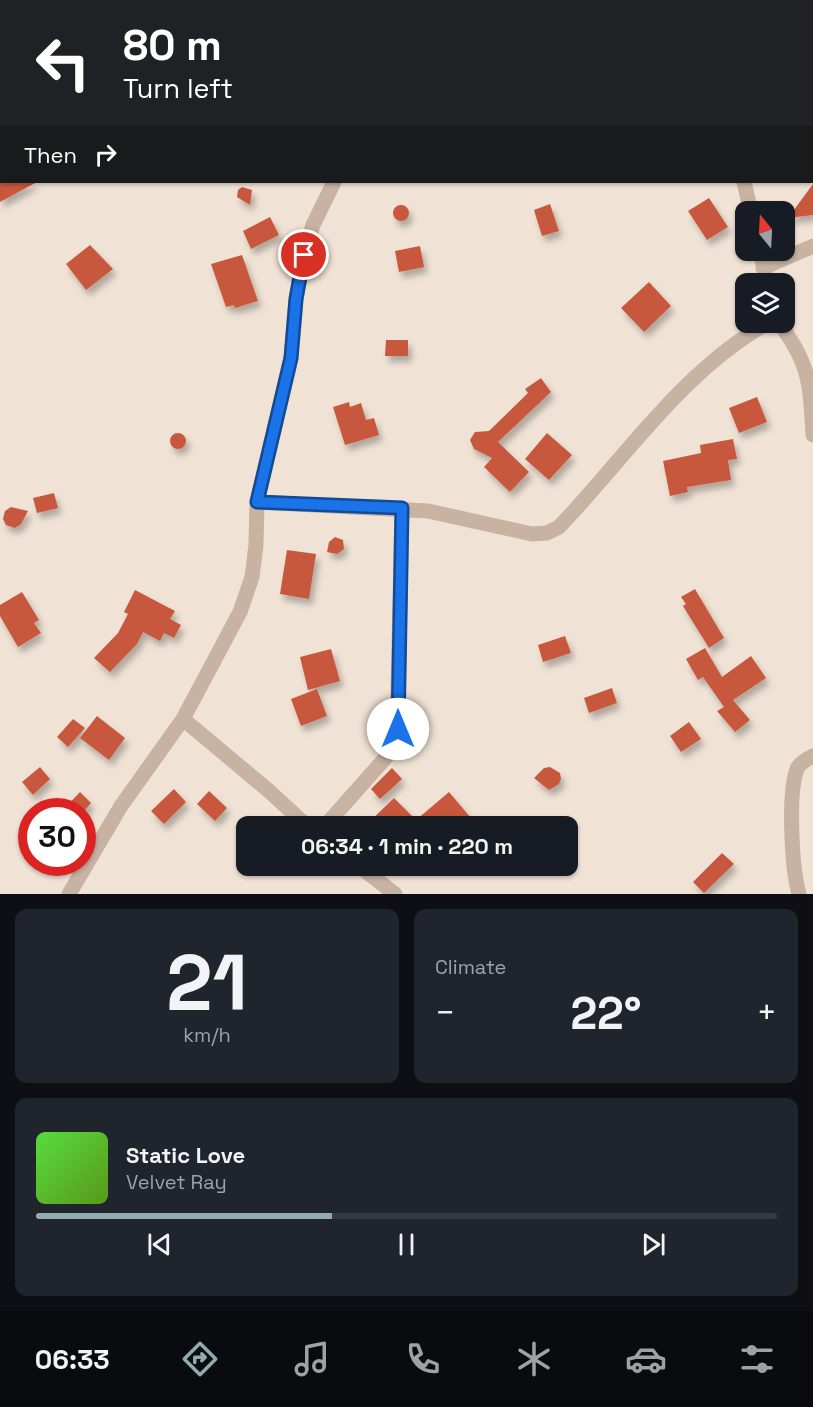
<!DOCTYPE html>
<html lang="en">
<head>
<meta charset="utf-8">
<style>
  body { margin:0; font-family:"Space Grotesk",sans-serif; background:#20242c; color:#f1f3f6; height:100vh; display:flex; flex-direction:column; font-size:22px; white-space:nowrap }
  * { box-sizing:border-box; margin:0 }
  p { font-size:20px; color:#9ea1a6 }
  .icon { flex:none; width:33px; height:33px; fill:none; stroke:currentColor; stroke-width:2; stroke-linecap:round; stroke-linejoin:round }
  .map { position:relative; height:894px; overflow:hidden }
  .drawer { display:flex; flex-direction:column; gap:15px; padding:15px; background:#0d0f14; flex:1 }
  .drawer>* { flex:none }
  .top-card { position:absolute; left:0px; top:0px; width:813px; height:183px; box-shadow:0 2px 4px #0004; background:#202124; color:#fff; overflow:hidden }
  .needle { width:39px; rotate:342deg }
  .controls { position:absolute; left:735px; top:201px; display:grid; gap:12px }
  .controls a { display:grid; place-items:center; width:60px; height:60px; border-radius:12px; background:#171b24; box-shadow:0 2px 4px #0004; font-size:30px }
  .speed { position:absolute; left:18px; top:798px; display:flex; gap:12px; font-size:30px; font-weight:700; text-align:center }
  .speed>* { display:grid; place-content:center; width:78px; height:78px; border-radius:50%; background:#171b24; box-shadow:0 2px 4px #0004; line-height:1 }
  .speed .limit { border:9px solid #d22; background:#fff; color:#111 }
  .pin { position:absolute; display:grid; place-items:center; width:51px; height:51px; color:#fff; margin:-26px; border:3px solid #fff; border-radius:50%; box-shadow:0 2px 6px #0007 }
  .me { position:absolute; width:66px; margin:-33px; rotate:0deg; stroke-linejoin:round; filter:drop-shadow(0 0 4px #0008) }
  .turn { display:flex; align-items:center; gap:21px; height:126px; padding:0 24px; font-size:27px }
  .turn .icon { width:78px; height:78px; stroke-width:2.5 }
  .turn b { display:block; font-size:42px; line-height:51px }
  .then { display:flex; align-items:center; height:57px; padding:0 24px; background:#0003; gap:12px; font-size:22px }
  .big { font-size:45px; font-weight:700; line-height:1.1 }
  .drawer .widget { flex:1; display:flex; flex-direction:column; justify-content:center; gap:9px; min-width:0; padding:0 21px; border-radius:12px; background:#20242c }
  .drawer .dial { align-items:center; gap:0 }
  .dial b { font-size:78px; line-height:1 }
  .song { display:flex; align-items:center; gap:18px }
  .cover { width:72px; height:72px; border-radius:9px; background:linear-gradient(135deg,hsl(110 70% 55%),hsl(90 70% 35%)) }
  .played { height:6px; border-radius:3px; background:linear-gradient(90deg,#90abad 40%,#363941 40%) }
  .keys { display:flex; justify-content:space-around; direction:ltr }
  .heat { display:flex; justify-content:space-between; align-items:center; font-size:33px; direction:ltr }
  .drawer .tiles { flex:1; display:grid; gap:15px; grid-template-columns:1fr 1fr }
  .widget:last-child { grid-column:span 2 }
  .trip { position:absolute; left:236px; top:816px; width:342px; height:60px; border-radius:12px; background:#171b24; box-shadow:0 2px 4px #0004; font-weight:700; line-height:60px; text-align:center }
  .dock { display:flex; height:96px; justify-content:space-around; align-items:center; background:#090b0e; color:#9ea1a6 }
  .dock .icon { width:42px; height:42px }
  .dock .active { color:#90abad }
  .dock b { font-size:27px; color:#f1f3f6 }
  .map>svg:first-child { display:block }
</style>
</head>
<body>
<div class="map">
<svg width="813" height="894" viewBox="0 0 813 894">
  <defs>
    <filter id="shadow"><feDropShadow dx="3.5" dy="6" stdDeviation="3" flood-color="#0004"/></filter>
  </defs>
  <rect width="100%" height="100%" fill="#f0e3d6"/>
  <!-- building -->
  <path fill="#c7593d" filter="url(#shadow)" d="M0 182H37L0 202Z
    M813 184V215L788 218Z
    M242 187 252 190 250 205 237 197 238 190Z
    M709 198 728 227 707 240 688 211Z
    M550 204 559 231 542 236 534 210Z
    M393 213a8 8 0 1 1 16 0a8 8 0 1 1-16 0Z
    M270 217 279 235 251 249 243 231Z
    M90 245 113 269 86 290 66 264Z
    M420 246 424 267 399 272 395 251Z
    M242 255 258 301 235 308 234 305 226 307 211 264Z
    M649 282 671 306 644 332 621 308Z
    M386 340H408V356H385Z
    M541 378 551 392 498 442 529 472 510 492 484 467 492 458 474 449 470 440 475 432 489 431 528 393 525 389Z
    M757 397 767 422 739 433 729 408Z
    M349 402 350 407 361 403 366 420 374 418 379 435 345 445 333 407Z
    M170 441a8 8 0 1 1 16 0a8 8 0 1 1-16 0Z
    M547 433 572 455 549 480 525 459Z
    M733 439 737 459 728 460 731 480 687 487 688 492 670 496 663 461 701 453 700 445Z
    M54 493 58 508 37 513 33 498Z
    M11 507 28 511 21 524 15 528 6 525 3 519 5 511Z
    M335 537 343 540 344 549 337 554 327 552 329 542Z
    M287 550 316 554 309 599 280 594Z
    M695 589 724 638 709 648 683 606 686 604 681 597Z
    M135 590 175 611 170 619 181 625 174 638 164 633 160 641 143 632 137 644 110 672 94 658 118 633 128 614 124 612Z
    M22 592 39 620 34 623 41 633 18 647 0 616V605Z
    M565 636 571 653 543 662 538 645Z
    M705 648 722 677 751 656 766 678 733 700 750 720 735 732 717 711 724 707 703 677 698 680 686 659Z
    M331 649 340 681 308 690 300 657Z
    M612 688 617 703 589 713 584 698Z
    M317 689 327 716 301 726 291 699Z
    M97 716 125 738 109 760 80 738Z
    M73 719 85 728 68 747 57 737Z
    M689 722 701 739 681 752 670 736Z
    M40 767 50 779 33 795 22 782Z
    M550 767 560 773 561 779 559 784 549 790 534 778 544 768Z
    M392 768 402 779 380 799 371 789Z
    M174 789 186 802 164 824 151 811Z
    M209 791 227 808 215 821 197 804Z
    M80 792 91 803 83 812H61Z
    M449 792 471 818 461 826H365L394 798 416 820Z
    M722 853 734 864 704 893 693 882Z"/>
  <g fill="none" stroke-linecap="round" stroke-linejoin="round">
    <!-- minor -->
    <path stroke="#c8b2a2" stroke-width="15" d="M119 0 120 2
      M704 0V2
      M393 2 394 0
      M0 115H2
      M744 182 751 212
      M760 250 767 284
      M763 268 813 246
      M778 322C810 363 810 384 813 435
      M257 502 428 511 532 534 547 533 559 527C626 457 683 370 769 322
      M307 826 269 791 183 719 240 612 252 577 256 545 257 502 291 358 296 299 304 255 313 225 334 182
      M325 826 388 755 397 737 402 508
      M359 866 395 894
      M69 894 121 806 183 719
      M799 894C792 869 787 790 798 767 802 761 807 759 813 756"/>
  </g>
  <g fill="none" stroke-linecap="round" stroke-linejoin="round">
    <defs>
      <path id="route" d="M304 255 296 299 291 358 257 502 402 508 398 729"/>
    </defs>
    <!-- route casing -->
    <use href="#route" stroke="#114b97" stroke-width="15"/>
    <!-- route -->
    <use href="#route" stroke="#1a73e8" stroke-width="10"/>
  </g>
</svg>
<div class="controls">
<a><svg class="needle" viewBox="-14 -14 28 28"><path d="M0-13l5 13h-10z" fill="#e53935"/><path d="M0 13l5-13h-10z" fill="#9ea1a6"/></svg></a>
<a><svg class="icon" aria-label="layers" viewBox="0 0 24 24"><path d="M12 4l9 5-9 5-9-5zM3 14l9 5 9-5"/></svg></a>
</div>
<div class="speed"><div class="limit">30</div></div>
<div class="pin" style="left:304px;top:255px;background:#d93025"><svg class="icon" aria-label="arrive" viewBox="0 0 24 24"><path d="M6 21V4h12l-3 4 3 4H6"/></svg></div>
<svg class="me" style="left:398px;top:729px" viewBox="-20 -20 40 40"><circle r="19" fill="#fff"/><path d="M0-13L10 11 0 6-10 11z" fill="#1a73e8"/></svg>
<div class="trip">06:34 · 1 min · 220 m</div>
<div class="top-card">
<div class="turn"><svg class="icon" aria-label="left" viewBox="0 0 24 24"><path d="M17 20v-9H6M10 6l-5 5 5 5"/></svg><div><b>80 m</b>Turn left</div></div>
<div class="then">Then<svg class="icon" aria-label="right" viewBox="0 0 24 24"><path d="M7 20v-9h11M14 6l5 5-5 5"/></svg></div>
</div>
</div>
<section class="drawer">
<div class="tiles">
<div class="widget dial"><b>21</b><p>km/h</p></div>
<div class="widget"><p>Climate</p>
<div class="heat"><a>−</a><b class="big">22°</b><a>+</a></div>
</div>
<div class="widget">
<div class="song"><i class="cover"></i><div><b>Static Love</b><p>Velvet Ray</p></div></div>
<div class="played"></div>
<div class="keys"><svg class="icon" aria-label="previous" viewBox="0 0 24 24"><path d="M18 5L8 12l10 7zM5 5v14"/></svg><svg class="icon" aria-label="pause" viewBox="0 0 24 24"><path d="M8 5v14M16 5v14"/></svg><svg class="icon" aria-label="next" viewBox="0 0 24 24"><path d="M6 5l10 7-10 7zM19 5v14"/></svg></div>
</div>
</div>
</section>
<nav class="dock">
<b>06:33</b>
<svg class="icon active" aria-label="directions" viewBox="0 0 24 24"><path d="M12 3l9 9-9 9-9-9zM9 14v-3h6M13 9l2 2-2 2"/></svg>
<svg class="icon" aria-label="music" viewBox="0 0 24 24"><path d="M9 18V5l10-2v13"/><circle cx="6" cy="18" r="3"/><circle cx="16" cy="16" r="3"/></svg>
<svg class="icon" aria-label="phone" viewBox="0 0 24 24"><path d="M5 4h4l2 5-3 2q2 4 5 5l2-3 5 2v4C11 20 4 13 5 4z"/></svg>
<svg class="icon" aria-label="climate" viewBox="0 0 24 24"><path d="M12 3v18M4 7l16 10M4 17L20 7"/></svg>
<svg class="icon" aria-label="car" viewBox="0 0 24 24"><path d="M5 17H2v-5l4-1 3-4h7l3 4 3 1v5h-3M9 17h6M6 11h13"/><circle cx="7" cy="17" r="2"/><circle cx="17" cy="17" r="2"/></svg>
<svg class="icon" aria-label="filters" viewBox="0 0 24 24"><path d="M4 7h16M4 17h16"/><circle cx="9" cy="7" r="2"/><circle cx="15" cy="17" r="2"/></svg>
</nav>
</body>
</html>
